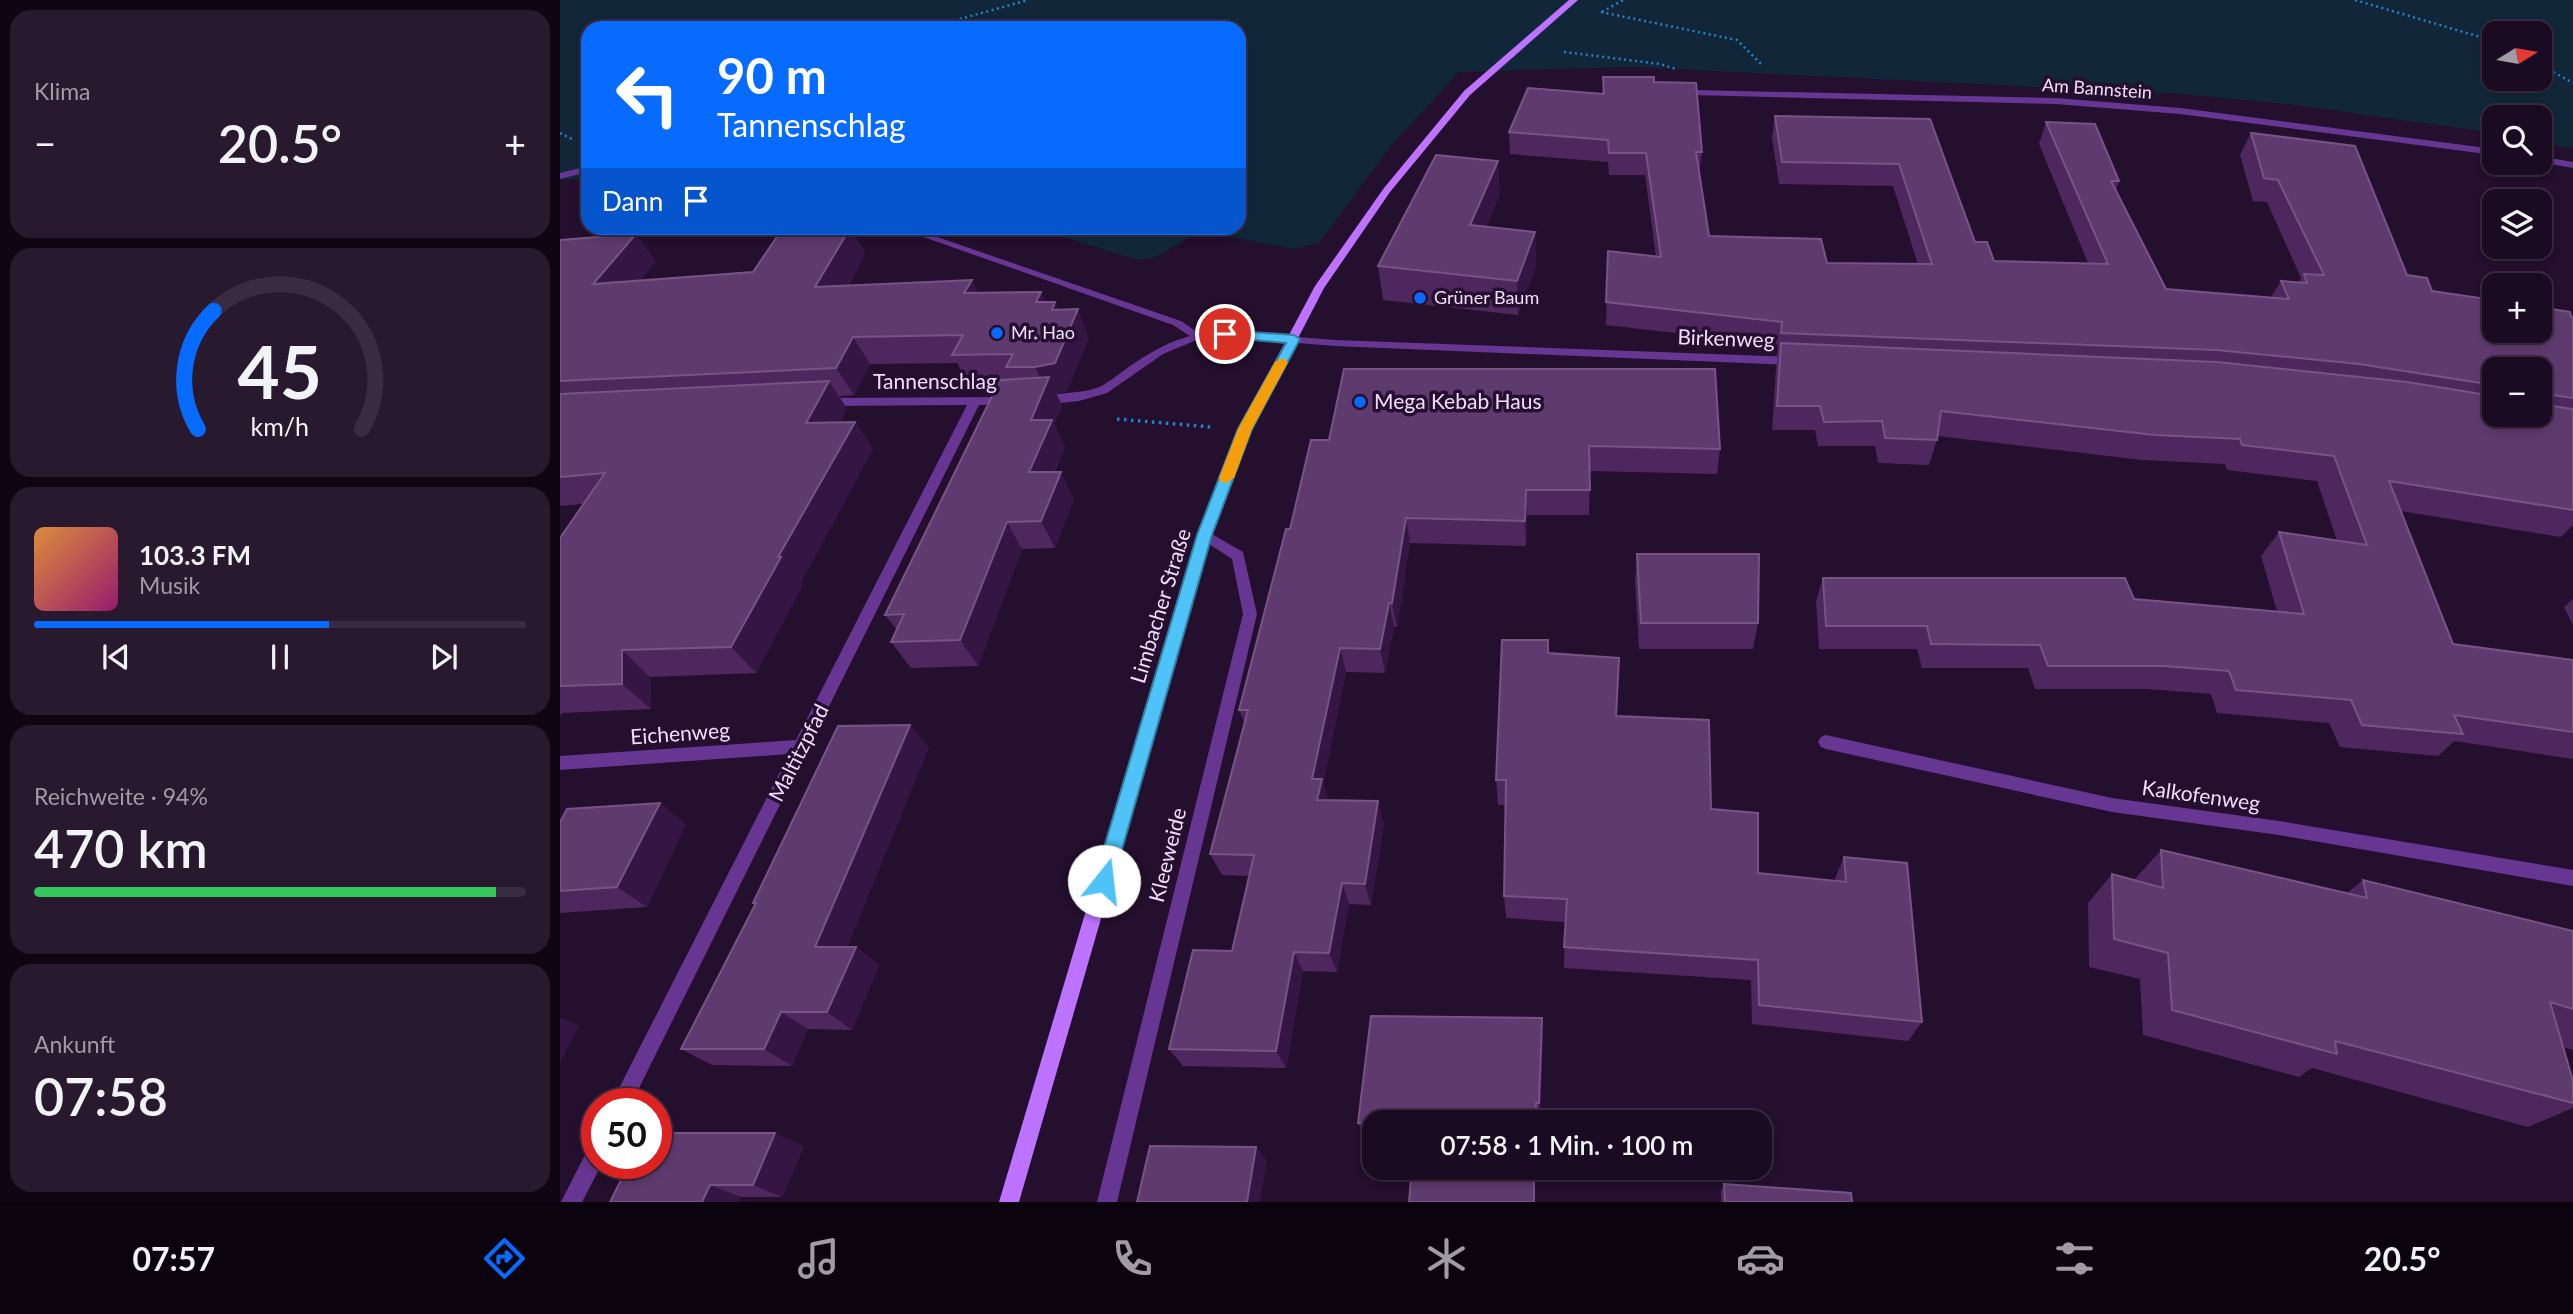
<!DOCTYPE html>
<html lang="de">
<head>
<meta charset="utf-8">
<style>
  body { margin:0; font-family:Lato,sans-serif; background:#28192f; color:#f1f3f6; height:100vh; display:flex; flex-direction:column; font-size:26px; white-space:nowrap }
  * { box-sizing:border-box; margin:0 }
  p { font-size:23px; color:#a09ba5 }
  .icon { flex:none; width:38px; height:38px; fill:none; stroke:currentColor; stroke-width:2; stroke-linecap:round; stroke-linejoin:round }
  .map { position:relative; flex:1; overflow:hidden }
  .side { display:flex; flex-direction:column; gap:10px; padding:10px; background:#0f0613; width:560px }
  .side>* { flex:none }
  .banner { position:absolute; left:21px; top:21px; width:665px; height:214px; border-radius:21px; box-shadow:0 4px 10px #0003,0 0 0 2px #392b40; background:#086bff; color:#fff; overflow:hidden }
  .needle { width:46px; rotate:79deg }
  .tools { position:absolute; left:1922px; top:21px; display:grid; gap:14px }
  .tools a { display:grid; place-items:center; width:70px; height:70px; border-radius:14px; background:#1b0b22; box-shadow:0 4px 10px #0003,0 0 0 2px #392b40; font-size:35px }
  .speed { position:absolute; left:21px; top:1088px; display:flex; gap:14px; font-size:35px; font-weight:700; text-align:center }
  .speed>* { display:grid; place-content:center; width:91px; height:91px; border-radius:50%; background:#1b0b22; box-shadow:0 4px 10px #0003,0 0 0 2px #392b40; line-height:1 }
  .speed .limit { border:10px solid #d22; background:#fff; color:#111 }
  .pin { position:absolute; display:grid; place-items:center; width:60px; height:60px; color:#fff; margin:-30px; border:4px solid #fff; border-radius:50%; box-shadow:0 2px 7px #0007 }
  .me { position:absolute; width:77px; margin:-38px; rotate:16deg; stroke-linejoin:round; filter:drop-shadow(0 0 5px #0008) }
  .turn { display:flex; align-items:center; gap:24px; height:147px; padding:0 21px; font-size:32px }
  .turn .icon { width:91px; height:91px; stroke-width:2.5 }
  .turn b { display:block; font-size:49px; line-height:60px }
  .then { display:flex; align-items:center; height:66px; padding:0 21px; background:#0003; gap:14px; font-size:26px }
  .big { font-size:52px; font-weight:600; line-height:1.1 }
  .side .card { flex:1; display:flex; flex-direction:column; justify-content:center; gap:10px; min-width:0; padding:0 24px; border-radius:21px; background:#28192f }
  .side .dial { align-items:center; gap:0 }
  .dial svg { height:182px; overflow:visible; fill:none; stroke:#392b40; stroke-width:7; stroke-linecap:round; text-anchor:middle }
  .dial text { fill:#f1f3f6; stroke:none }
  .song { display:flex; align-items:center; gap:21px }
  .cover { width:84px; height:84px; border-radius:10px; background:linear-gradient(135deg,hsl(30 70% 55%),hsl(320 70% 35%)) }
  .played { height:7px; border-radius:4px; background:linear-gradient(90deg,#086bff 60%,#392b40 60%) }
  .keys { display:flex; justify-content:space-around; direction:ltr }
  .heat { display:flex; justify-content:space-between; align-items:center; font-size:38px; direction:ltr }
  .charge { height:10px; border-radius:5px; background:linear-gradient(90deg,#34c759 94%,#392b40 0) }
  .trip { position:absolute; left:802px; top:1110px; width:410px; height:70px; border-radius:21px; background:#1b0b22; box-shadow:0 4px 10px #0003,0 0 0 2px #392b40; font-weight:600; line-height:70px; text-align:center }
  .dock { display:flex; height:112px; justify-content:space-around; align-items:center; background:#0b040e; color:#a09ba5 }
  .dock .icon { width:49px; height:49px }
  .dock .selected { color:#086bff }
  .dock b { font-size:32px; color:#f1f3f6 }
  main { display:flex; flex:1; min-height:0 }
  .map>svg:first-child { display:block }
</style>
</head>
<body>
<main>
<section class="side">
<div class="card"><p>Klima</p>
<div class="heat"><a>−</a><b class="big">20.5°</b><a>+</a></div>
</div>
<div class="card dial"><svg viewBox="0 0 100 80">
<path d="M14 69A42 42 0 1 1 86 69"/>
<path d="M14 69A42 42 0 0 1 21 17" stroke="#086bff"/>
<text x="50" y="56" font-size="32" font-weight="700">45</text>
<text x="50" y="72" font-size="11">km/h</text>
</svg></div>
<div class="card">
<div class="song"><i class="cover"></i><div><b>103.3 FM</b><p>Musik</p></div></div>
<div class="played"></div>
<div class="keys"><svg class="icon" aria-label="previous" viewBox="0 0 24 24"><path d="M18 5L8 12l10 7zM5 5v14"/></svg><svg class="icon" aria-label="pause" viewBox="0 0 24 24"><path d="M8 5v14M16 5v14"/></svg><svg class="icon" aria-label="next" viewBox="0 0 24 24"><path d="M6 5l10 7-10 7zM19 5v14"/></svg></div>
</div>
<div class="card"><p>Reichweite · 94%</p><b class="big">470 km</b><div class="charge"></div></div>
<div class="card"><p>Ankunft</p><b class="big">07:58</b></div>
</section>
<div class="map">
<svg width="2013" height="1202" viewBox="0 0 2013 1202">
  <rect width="100%" height="100%" fill="#240f2e"/>
  <!-- green -->
  <path fill="#112739" fill-rule="evenodd" d="M0 0H2013V149L1979 142V117H1934V133L1736 105 1622 94 1072 67 899 72 833 143 759 243 733 249 652 233 635 234 596 257 579 260 473 228H679V28H28V178L0 180ZM1934 33H1979V79H1934Z"/>
  <g fill="none" stroke-linecap="round" stroke-linejoin="round">
    <!-- path-far1 -->
    <path stroke="#2482cb" stroke-width="2.5" stroke-dasharray="2 3.5" stroke-linecap="butt" d="M1795 0 1934 41
      M1041 12 1177 40 1201 64
      M1042 12 1063 0
      M368 28 468 0
      M1004 52 1100 64 1116 69
      M1979 64 2013 83
      M0 133 12 139"/>
    <!-- path -->
    <path stroke="#2482cb" stroke-width="3.5" stroke-dasharray="2.5 4.5" stroke-linecap="butt" d="M557 419 651 427"/>
    <!-- lane -->
    <path fill="#673692" fill-rule="evenodd" d="M28 166V172L0 179V173Z
      M338 228H351L621 321 643 336 641 338H633L613 325Z"/>
    <!-- street -->
    <path fill="#673692" fill-rule="evenodd" d="M1135 90 1496 98 1620 108 1934 149V155L1620 114 1496 104 1132 95 1131 93Z
      M1979 156 2013 162V168L1979 162Z
      M665 331 775 340 1235 357 1241 361 1235 365 775 346 665 337 639 339 603 354 547 393 519 401 482 405 476 401C488 391 521 395 539 387 550 382 560 373 570 366 603 344 625 333 665 331Z
      M447 397 453 401 451 404 419 405 71 1104H51L229 754 0 770V756L236 740 407 405 265 406 259 402 265 398Z
      M645 530 683 552 697 614 557 1202H537L683 614 672 559 640 538 638 535 640 532Z
      M1266 735 1552 798 1719 821 2013 870V886L1719 835 1552 812 1266 749 1261 747 1258 742 1261 737Z
      M37 1142V1164H42L22 1202H1L30 1145Z"/>
    <!-- secondary -->
    <path fill="#bd73ff" fill-rule="evenodd" d="M1009 0H1018L910 95 830 192 764 288 691 429 652 535 459 1202H439L638 535 679 429 755 286 824 188 904 91Z"/>
  </g>
  <!-- wall -->
  <path fill="#4d275d" fill-rule="evenodd" d="M1043 77 1094 82 1142 152 1139 174 1149 236 1267 263 1358 264 1333 186 1219 184 1212 138 1215 116 1370 119 1415 242 1434 261 1528 263 1479 144 1486 122 1559 181 1556 190 1606 289 1711 297 1721 281 1739 282 1741 278 1707 202 1693 201 1680 155 1691 133 1847 275 1872 291 2013 317V525L2001 537 1841 511 1893 644 2013 660V759L1894 741 1878 756 1780 747 1769 723 1657 713 1651 694 1587 689H1475L1468 668H1362L1357 649H1259L1256 601 1263 578 1574 599 1717 611 1701 556 1719 532 1777 541 1757 481 1667 470 1665 464 1582 460 1378 436 1369 465 1318 463 1315 446H1258L1255 430H1212L1216 368 1218 356H1217L1218 345 1046 325 1048 251 1096 257 1085 175H1049L1048 162 950 154 949 132 1042 94ZM1934 369H1979V415H1934Z
    M940 194 926 227 975 232 976 266 958 315 823 300 818 266Z
    M291 228 305 254 288 286 412 280 418 293 486 302 499 310 529 337 507 391 496 393 502 405 494 424 505 447 495 472 514 499 495 548 462 549 418 666 351 668 331 642 337 630 325 615 439 382H407L397 363 310 364 294 395 279 396 287 409 280 422H295L313 449 241 582 243 584 196 673 90 677 91 709 2 713 0 716V538L23 504 0 506V240L96 261 79 281 193 272Z
    M751 440 1160 449 1157 474 1030 471 1029 515H967L966 546 850 543 837 627H834L825 673 786 672 763 784 769 800 824 823 811 905 789 904 777 972 743 971 726 1068 623 1066 609 1049 672 951 689 876 662 875 650 854 685 724 679 710 730 529Z
    M1077 554 1198 623 1193 649H1079L1075 581Z
    M2013 599V625L2004 607Z
    M988 653 1056 716 1151 809 1198 873 1274 881 1284 857 1362 1022 1348 1041 1192 1024 1191 980 1004 968 1005 922 946 918 944 896 945 805H938L936 780Z
    M369 747 287 947H296L319 965 292 1030 248 1029 232 1066 152 1065 121 1049 195 905 193 903Z
    M0 822 126 824 87 907 0 913Z
    M1601 850 1787 893 1803 880 2013 931V1050L2003 1047 2013 1081V1108L1968 1127 1752 1068 1739 1077 1583 1035 1580 979 1529 967 1528 903 1552 874 1574 880Z
    M983 1033 980 1116H977L976 1122H814V1135H804L798 1123Z
    M244 1146 222 1197H181L50 1202Z
    M1164 1184 1292 1202H1161V1191Z"/>
  <!-- shaded-wall -->
  <path fill="#351543" d="M938 161 940 194 912 259 910 225Z
    M290 228 305 254 271 315 255 287Z
    M975 232 976 266 958 315 957 281Z
    M76 234 96 261 55 312 33 284Z
    M412 280 425 307 404 293Z
    M481 292 493 319 476 302Z
    M495 302 507 330 492 310Z
    M518 309 529 337 507 391 496 393 502 405 494 424 505 447 483 499 469 472 471 420 485 388 475 367Z
    M293 337 310 364 294 395 276 368Z
    M269 381 287 409 265 450 246 423Z
    M295 422 313 449 241 582 243 584 196 673 171 647 218 557Z
    M501 472 514 499 495 548 481 521Z
    M966 490 967 515 966 546 965 521Z
    M846 518 850 543 837 627 832 603Z
    M447 522 462 549 418 666 400 640Z
    M829 603 834 627 825 673 820 649Z
    M780 648 786 672 763 784 769 801 757 800 752 779Z
    M62 650 90 677 91 709 62 684Z
    M350 725 369 747 280 965 255 947Z
    M818 801 824 823 811 905 805 884Z
    M100 803 126 824 87 907 57 887Z
    M782 883 789 904 777 972 769 953Z
    M296 947 319 965 292 1030 267 1012Z
    M734 952 743 971 726 1068 716 1051Z
    M221 1012 248 1029 232 1066 204 1049Z
    M0 1017 19 1026 0 1062Z
    M982 1018 983 1033 980 1116 979 1103Z
    M215 1133 244 1146 222 1197 193 1185Z
    M696 1147 707 1160 700 1202H687Z
    M974 1167H976L975 1202H974Z
    M150 1185 181 1197 179 1202H142Z"/>
  <!-- building -->
  <path fill="#5f3a6f" stroke="#765485" stroke-width="2" d="M1043 77H1094V82L1136 83 1142 152H1136L1149 236 1261 239 1267 263 1372 264 1339 164 1222 162 1215 116 1370 119 1415 242H1427L1434 261 1548 264 1486 122 1535 124 1559 181H1551L1606 289 1729 299 1721 281 1747 283 1744 274 1764 275 1718 180 1704 178 1691 133 1795 146 1847 275 1867 278 1872 291 1934 300V331H1979V307L2010 312 2011 317H2013V398L1979 393V369H1934V385L1799 364 1656 350 1221 333 1222 322 1046 302 1048 251 1101 257 1086 153H1049L1048 140 949 132 968 88 1044 94Z
    M876 155 938 161 910 225 975 232 957 281 818 266Z
    M290 228 255 287 412 280 404 293 481 292 476 302H495L492 310 518 309 495 363 475 367H446L453 354 392 355 403 335 293 337 276 368 0 381V240L76 234 33 284 193 272 221 231Z
    M1221 343 1657 362 1847 382 1934 396V415H1979V404L2013 409V510L1829 481 1893 644 2013 660V732L1894 715 1903 734 1802 725 1791 700 1676 690 1669 671 1603 666H1488L1480 645 1371 644 1367 626H1266L1263 578H1565L1574 599 1744 614 1719 532 1807 545 1774 456 1682 445 1680 439 1595 435 1381 411 1377 440 1325 438 1322 421 1264 422 1260 406H1217Z
    M784 369H1155L1160 449 1029 446 1030 490H966L965 521 846 518 832 603H829L820 649 780 648 752 779H762L757 800 818 801 805 884 782 883 769 953 734 952 716 1051 609 1049 633 950 672 951 694 855 650 854 688 710H679L726 529H730L751 440H769Z
    M489 377 471 420H492L469 472H501L481 521 447 522 400 640 331 642 344 614 325 615 440 380Z
    M269 381 246 423 295 422 218 557H221L171 647 62 650V684L0 686V538L45 473 0 477V394Z
    M1077 554H1199L1198 623H1081Z
    M942 640H988V653L1059 658 1056 716 1149 720 1151 809 1198 813V873L1286 882 1284 857 1347 863 1362 1022 1199 1005 1198 960 1004 947 1007 899 944 896 946 780H936Z
    M350 725 255 947H296L267 1012H221L204 1049H121L196 903H193L278 726Z
    M100 803 57 887 0 891V822L7 809Z
    M1601 850 1807 898 1803 880 2013 931V1009L1990 1002 2013 1081V1103L1775 1041 1777 1054 1612 1010 1608 953 1554 939 1552 874 1603 888Z
    M811 1016 982 1018 979 1103H976L975 1122H814V1123H798Z
    M96 1133H215L193 1185H150L142 1202H50L69 1164H96Z
    M590 1146 696 1147 687 1202H577Z
    M852 1167H974V1202H849Z
    M1164 1184 1291 1193 1292 1202H1165Z"/>
  <!-- route -->
  <path fill="#4fc3f7" stroke="#337fa1" stroke-width="2" d="M665 330 734 335 740 339 692 429 652 535 553 881 551 887 544 890 537 887 534 881 637 535 678 429 726 343 661 337V331Z"/>
  <!-- slow -->
  <path fill="#f59e0b" d="M722 358 728 362 692 429 674 478 666 483 661 482 659 478 678 429 715 362Z"/>
  <!-- markers -->
  <g fill="#086bff" stroke="#240f2e" stroke-width="2.5">
    <circle cx="860" cy="298" r="7"/>
    <circle cx="437" cy="333" r="7"/>
    <circle cx="800" cy="402" r="7"/>
  </g>
  <g text-anchor="middle" stroke-width="7" stroke-linejoin="round" paint-order="stroke">
    <!-- far-street labels -->
    <g font-size="18" fill="#f2dcff" stroke="#240f2e">
      <text transform="translate(1537 89) rotate(4)" y="6">Am Bannstein</text>
    </g>
    <!-- far-poi labels -->
    <g font-size="18" fill="#f2dcff" stroke="#240f2e" text-anchor="start">
      <text x="874" y="304">Grüner Baum</text>
      <text x="451" y="339">Mr. Hao</text>
    </g>
    <!-- street labels -->
    <g font-size="21" fill="#f2dcff" stroke="#240f2e">
      <text transform="translate(1166 339) rotate(2)" y="7">Birkenweg</text>
      <text x="375" y="389">Tannenschlag</text>
      <text transform="translate(601 606) rotate(-73)" y="7">Limbacher Straße</text>
      <text transform="translate(120 734) rotate(-4)" y="7">Eichenweg</text>
      <text transform="translate(239 753) rotate(-63)" y="7">Maltitzpfad</text>
      <text transform="translate(1641 796) rotate(8)" y="7">Kalkofenweg</text>
      <text transform="translate(608 855) rotate(-76)" y="7">Kleeweide</text>
    </g>
    <!-- poi labels -->
    <g font-size="21" fill="#f2dcff" stroke="#240f2e" text-anchor="start">
      <text x="814" y="409">Mega Kebab Haus</text>
    </g>
  </g>
</svg>
<div class="tools">
<a><svg class="needle" viewBox="-14 -14 28 28"><path d="M0-13l5 13h-10z" fill="#e53935"/><path d="M0 13l5-13h-10z" fill="#a09ba5"/></svg></a>
<a><svg class="icon" aria-label="search" viewBox="0 0 24 24"><circle cx="10" cy="10" r="6"/><path d="M15 15l6 6"/></svg></a>
<a><svg class="icon" aria-label="layers" viewBox="0 0 24 24"><path d="M12 4l9 5-9 5-9-5zM3 14l9 5 9-5"/></svg></a>
<a>+</a>
<a>−</a>
</div>
<div class="speed"><div class="limit">50</div></div>
<div class="pin" style="left:665px;top:334px;background:#d93025"><svg class="icon" aria-label="arrive" viewBox="0 0 24 24"><path d="M6 21V4h12l-3 4 3 4H6"/></svg></div>
<svg class="me" style="left:544px;top:881px" viewBox="-20 -20 40 40"><circle r="19" fill="#fff"/><path d="M0-13L10 11 0 6-10 11z" fill="#4fc3f7"/></svg>
<div class="trip">07:58 · 1 Min. · 100 m</div>
<div class="banner">
<div class="turn"><svg class="icon" aria-label="left" viewBox="0 0 24 24"><path d="M17 20v-9H6M10 6l-5 5 5 5"/></svg><div><b>90 m</b>Tannenschlag</div></div>
<div class="then">Dann<svg class="icon" aria-label="arrive" viewBox="0 0 24 24"><path d="M6 21V4h12l-3 4 3 4H6"/></svg></div>
</div>
</div>
</main>
<nav class="dock">
<b>07:57</b>
<svg class="icon selected" aria-label="directions" viewBox="0 0 24 24"><path d="M12 3l9 9-9 9-9-9zM9 14v-3h6M13 9l2 2-2 2"/></svg>
<svg class="icon" aria-label="music" viewBox="0 0 24 24"><path d="M9 18V5l10-2v13"/><circle cx="6" cy="18" r="3"/><circle cx="16" cy="16" r="3"/></svg>
<svg class="icon" aria-label="phone" viewBox="0 0 24 24"><path d="M5 4h4l2 5-3 2q2 4 5 5l2-3 5 2v4C11 20 4 13 5 4z"/></svg>
<svg class="icon" aria-label="climate" viewBox="0 0 24 24"><path d="M12 3v18M4 7l16 10M4 17L20 7"/></svg>
<svg class="icon" aria-label="car" viewBox="0 0 24 24"><path d="M5 17H2v-5l4-1 3-4h7l3 4 3 1v5h-3M9 17h6M6 11h13"/><circle cx="7" cy="17" r="2"/><circle cx="17" cy="17" r="2"/></svg>
<svg class="icon" aria-label="filters" viewBox="0 0 24 24"><path d="M4 7h16M4 17h16"/><circle cx="9" cy="7" r="2"/><circle cx="15" cy="17" r="2"/></svg>
<b>20.5°</b>
</nav>
</body>
</html>
